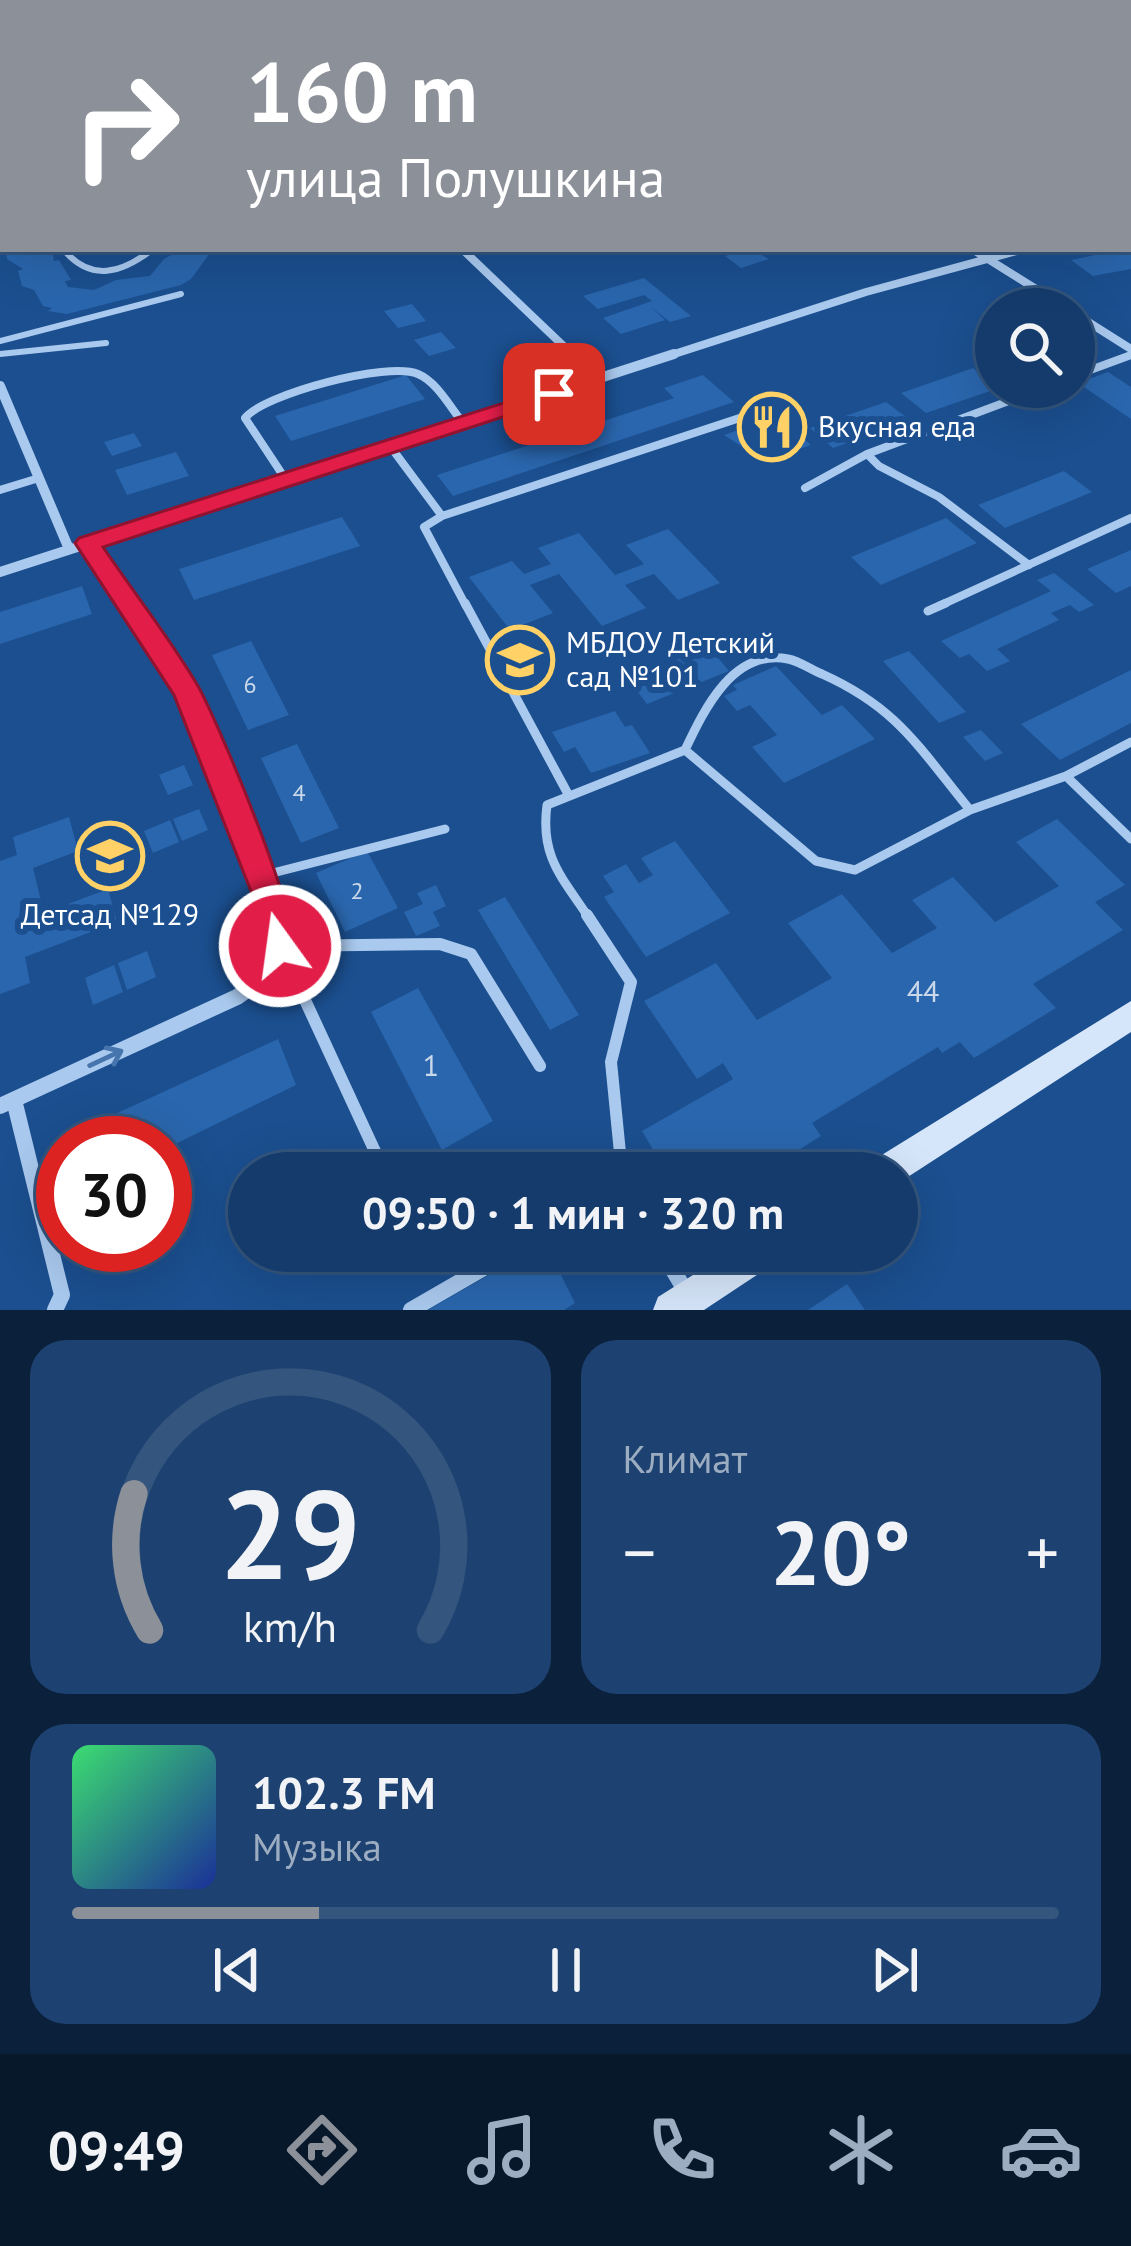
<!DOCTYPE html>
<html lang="ru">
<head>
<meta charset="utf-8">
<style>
  body { margin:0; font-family:"PT Sans",sans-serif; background:#1d4271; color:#f1f3f6; height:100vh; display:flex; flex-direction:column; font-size:45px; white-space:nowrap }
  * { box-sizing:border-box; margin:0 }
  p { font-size:39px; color:#9dadc1 }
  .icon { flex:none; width:66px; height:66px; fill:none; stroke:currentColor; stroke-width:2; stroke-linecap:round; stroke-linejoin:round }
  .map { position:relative; height:1310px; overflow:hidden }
  .sheet { display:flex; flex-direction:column; gap:30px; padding:30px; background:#0b203b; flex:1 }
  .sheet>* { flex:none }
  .guide { position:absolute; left:0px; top:0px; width:1131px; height:252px; box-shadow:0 12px 48px #0002,0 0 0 3px #33557e; background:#8c9099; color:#fff; overflow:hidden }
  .tools { position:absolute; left:975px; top:288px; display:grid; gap:24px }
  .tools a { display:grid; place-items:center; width:120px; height:120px; border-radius:50%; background:#143b6b; box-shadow:0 12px 48px #0002,0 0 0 3px #33557e; font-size:60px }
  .speed { position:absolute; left:36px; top:1116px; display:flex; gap:24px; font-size:60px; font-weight:700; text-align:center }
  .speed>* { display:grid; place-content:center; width:156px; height:156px; border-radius:50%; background:#143b6b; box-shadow:0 12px 48px #0002,0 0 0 3px #33557e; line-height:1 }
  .speed .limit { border:18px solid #d22; background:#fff; color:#111 }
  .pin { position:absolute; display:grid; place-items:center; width:102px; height:102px; color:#fff; margin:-51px; border-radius:24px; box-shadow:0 6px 18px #0006 }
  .me { position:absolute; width:132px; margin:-66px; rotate:346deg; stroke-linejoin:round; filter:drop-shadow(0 0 9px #0008) }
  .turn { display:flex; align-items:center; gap:42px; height:252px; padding:0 48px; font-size:54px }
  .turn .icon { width:156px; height:156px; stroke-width:2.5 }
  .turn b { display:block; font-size:84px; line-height:102px }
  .big { font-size:90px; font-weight:700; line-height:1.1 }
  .sheet .tile { flex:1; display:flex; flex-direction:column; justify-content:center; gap:18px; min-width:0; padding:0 42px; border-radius:36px; background:#1d4271 }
  .sheet .dial { align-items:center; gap:0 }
  .dial svg { height:312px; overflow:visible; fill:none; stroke:#33557e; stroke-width:7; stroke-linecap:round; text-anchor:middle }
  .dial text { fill:#f1f3f6; stroke:none }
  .song { display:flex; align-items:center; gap:36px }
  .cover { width:144px; height:144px; border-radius:18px; background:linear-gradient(135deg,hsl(140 70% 55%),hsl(230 70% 35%)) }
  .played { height:12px; border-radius:6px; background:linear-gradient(90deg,#8c9099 25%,#33557e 25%) }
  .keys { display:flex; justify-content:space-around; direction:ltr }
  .heat { display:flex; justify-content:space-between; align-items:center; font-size:66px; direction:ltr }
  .sheet .tiles { flex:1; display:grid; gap:30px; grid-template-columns:1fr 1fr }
  .tile:last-child { grid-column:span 2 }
  .trip { position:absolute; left:228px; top:1152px; width:690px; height:120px; border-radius:60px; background:#143b6b; box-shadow:0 12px 48px #0002,0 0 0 3px #33557e; font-weight:700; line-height:120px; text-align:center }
  .tabs { display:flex; height:192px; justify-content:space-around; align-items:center; background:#08182b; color:#9dadc1 }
  .tabs .icon { width:84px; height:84px }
  .tabs .on { color:#8c9099 }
  .tabs b { font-size:54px; color:#f1f3f6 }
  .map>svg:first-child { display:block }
</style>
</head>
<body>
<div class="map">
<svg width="1131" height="1310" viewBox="0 0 1131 1310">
  <rect width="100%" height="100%" fill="#1b4f8f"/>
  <!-- building -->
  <path fill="#2a66ad" d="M6 249H52L54 261 59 260 71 280 65 281 68 287 94 290 116 280 150 276 164 259 182 249H213L191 279 181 285 67 314 48 311 52 308 43 306 34 290 22 286 18 271 23 269 7 259Z
    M750 249 769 259 741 268 725 256Z
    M1124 249 1131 254V269L1093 276 1071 260Z
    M644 278 691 316 670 322 651 307 665 320 621 334 603 318 652 301 644 295 598 309 583 296Z
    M412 304 426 321 398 328 384 311Z
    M441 332 456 348 429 356 414 340Z
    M973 368 996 389 926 413 901 393Z
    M1108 372 1131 387V419L1078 383Z
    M406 375 425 399 291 441 275 416Z
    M703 375 734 402 453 496 437 475 674 398 664 388Z
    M886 402 910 420 833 448 810 428Z
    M778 416 811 445 764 461 724 435Z
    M134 433 142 446 112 456 104 442Z
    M176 452 189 476 127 495 115 470Z
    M1064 471 1092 492 1005 528 978 505Z
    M342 517 360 546 194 600 179 569Z
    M946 518 977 543 881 585 851 557Z
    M668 529 720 583 678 600 654 574 625 585 646 608 602 626 559 574 530 585 553 613 510 630 469 577 512 561 524 574 551 564 538 548 579 533 615 575 644 564 626 545Z
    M1131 550V586L1116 593 1087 569Z
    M1054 573 1094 605 1079 612 1070 605 1051 613 1059 620 997 649 1010 661 987 671 969 654 960 658 941 641 1051 591 1037 580Z
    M82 586 92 614 0 644V612Z
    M251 641 289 715 248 730 212 655Z
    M709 647 729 671 647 704 628 679Z
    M909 651 966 712 939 723 883 661Z
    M776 666 822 715 842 705 875 739 784 783 752 747 777 735 750 705 737 711 724 696 737 690 733 685Z
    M1131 670V723L1060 760 1021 724Z
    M615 711 625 727 632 725 650 753 591 773 575 747 564 752 552 732Z
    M981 730 1003 753 985 761 963 737Z
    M297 744 339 828 301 843 261 758Z
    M184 765 193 785 168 795 159 775Z
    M199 809 208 830 182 841 173 819Z
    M69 817 78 851 33 868 44 913 108 889 117 922 25 957 30 983 0 994V861L17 855 13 837Z
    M1057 819 1125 885 1095 902 1123 930 1033 984 1056 1008 974 1058 960 1042 942 1053 938 1047 812 1123 821 1136 761 1173H667L642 1131 733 1079 723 1063 697 1079 644 1001 716 963 757 1020 832 978 788 923 842 894 892 953 937 928 912 900 953 877 995 922 1059 886 1016 842Z
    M170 820 179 842 153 853 144 831Z
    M675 841 730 913 646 957 604 897 614 892 603 876 626 864 639 883 653 875 641 858Z
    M367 851 398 908 345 932 316 873Z
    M436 885 446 906 433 912 440 926 416 936 404 912 423 904 417 893Z
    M505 897 579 1015 550 1030 478 910Z
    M147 951 156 977 127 990 118 963Z
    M114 965 123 992 93 1005 85 978Z
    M418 988 493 1121 442 1150 371 1012Z
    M278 1039 296 1085 165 1149V1143H64L63 1138Z
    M531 1251H549L575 1303 564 1310H428Z
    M847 1284 865 1310H808Z"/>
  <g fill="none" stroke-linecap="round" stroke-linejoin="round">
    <!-- service-far4 -->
    <path stroke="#a9c9ee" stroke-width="4.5" d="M873 0 880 3"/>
    <!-- service-far3 -->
    <path stroke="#a9c9ee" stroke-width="6" d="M63 249C91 283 122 273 153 249
      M0 341 181 294
      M0 354 106 343
      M1126 357 1131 355"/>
    <!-- service-far2 -->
    <path stroke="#a9c9ee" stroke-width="8" d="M1074 376 1131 355
      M390 446 442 516
      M286 480 245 418C264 394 388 361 418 374 437 382 450 407 463 423
      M805 488 867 454
      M0 490 39 478
      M1029 565 939 497 879 466 867 454 1046 387
      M466 606 424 527 442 516 776 406
      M939 606 1131 518"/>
    <!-- service-far1 -->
    <path stroke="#a9c9ee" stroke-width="9" d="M465 603 568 794
      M928 611 946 603
      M685 750C704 710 733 648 788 659 799 661 812 670 822 674 898 708 919 748 970 810
      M1066 776 1131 839
      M261 876 445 829
      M589 918C562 877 540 857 547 805L685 750 816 861 855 870 970 810 1066 776 1131 742"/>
    <!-- service -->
    <path stroke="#a9c9ee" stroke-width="12" d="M587 915 631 982 611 1062 622 1173
      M385 1173 280 946 440 944 471 954 540 1066"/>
    <!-- minor-far4 -->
    <path stroke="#a9c9ee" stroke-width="6" d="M554 0 559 3
      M900 0 907 3"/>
    <!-- minor-far3 -->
    <path stroke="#a9c9ee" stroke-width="8" d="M462 249 575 357
      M972 249 1068 309
      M1074 313 1131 349
      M665 357 866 292 1024 249"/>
    <!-- minor-far2 -->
    <path stroke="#a9c9ee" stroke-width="10" d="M572 354 599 380
      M0 386 69 549
      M88 543 130 606
      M0 572 674 354"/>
    <!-- minor-far1 -->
    <path stroke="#a9c9ee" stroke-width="14" d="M128 603 187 692 274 918"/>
    <!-- minor -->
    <path stroke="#a9c9ee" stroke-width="16" d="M14 1100 62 1295 55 1310
      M0 1106 237 997C274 972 283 960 274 915
      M662 1251 689 1297
      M411 1310 513 1251"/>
    <!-- secondary -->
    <path fill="#d6e6fa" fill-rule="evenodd" d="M1131 1001V1032L897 1184V1173H867L872 1161Z
      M731 1251H781L775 1263 704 1310H653L658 1297Z"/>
    <!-- primary -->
    <path fill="#f0f6ff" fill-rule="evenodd" d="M3 80V90L0 91V81Z"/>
  </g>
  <!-- one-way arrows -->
  <defs><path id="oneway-shaft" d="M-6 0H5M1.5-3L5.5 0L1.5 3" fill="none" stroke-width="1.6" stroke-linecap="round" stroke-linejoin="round" transform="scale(3)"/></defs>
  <use stroke="#4674ac" href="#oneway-shaft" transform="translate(106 1058) rotate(-25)"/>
  <!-- route -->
  <path fill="#e11d48" stroke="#92132f" stroke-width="3" d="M554 387 564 394 561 398 103 547C134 593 170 638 198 686 218 722 305 927 292 956L280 960 268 956 254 899 174 695 75 543 79 538Z"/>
  <!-- icons -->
  <defs>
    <symbol id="restaurant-ring" viewBox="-11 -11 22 22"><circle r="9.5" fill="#1b4f8f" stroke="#ffd166" stroke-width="1.5"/><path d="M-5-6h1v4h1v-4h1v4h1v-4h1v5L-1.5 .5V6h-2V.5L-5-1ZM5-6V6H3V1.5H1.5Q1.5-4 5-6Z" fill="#ffd166"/></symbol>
    <symbol id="school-ring" viewBox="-11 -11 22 22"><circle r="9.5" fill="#1b4f8f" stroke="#ffd166" stroke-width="1.5"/><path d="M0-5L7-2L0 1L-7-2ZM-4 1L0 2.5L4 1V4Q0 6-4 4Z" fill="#ffd166"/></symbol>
  </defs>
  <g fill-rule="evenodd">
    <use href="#restaurant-ring" x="734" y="389" width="76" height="76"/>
    <use href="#school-ring" x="482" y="622" width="76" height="76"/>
    <use href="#school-ring" x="72" y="818" width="76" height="76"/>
  </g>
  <g text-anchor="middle" stroke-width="12" stroke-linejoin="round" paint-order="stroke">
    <!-- number labels -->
    <g font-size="24" fill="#cad9ea">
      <text x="250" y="693">6</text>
      <text x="299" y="801">4</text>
      <text x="357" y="899">2</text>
    </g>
    <!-- poi labels -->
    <g font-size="30" fill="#fff" stroke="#1b4f8f" text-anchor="start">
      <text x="818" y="437">Вкусная еда</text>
      <text x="566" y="653">МБДОУ Детский<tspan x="566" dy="34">сад №101</tspan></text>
      <text x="110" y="925" text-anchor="middle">Детсад №129</text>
    </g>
    <!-- near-number labels -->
    <g font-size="30" fill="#cad9ea">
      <text x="923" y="1002">44</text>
      <text x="431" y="1076">1</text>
    </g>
  </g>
</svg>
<div class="tools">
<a><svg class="icon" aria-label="search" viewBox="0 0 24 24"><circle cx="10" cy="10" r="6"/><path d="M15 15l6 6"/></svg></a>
</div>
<div class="speed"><div class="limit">30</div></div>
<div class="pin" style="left:554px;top:394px;background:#d93025"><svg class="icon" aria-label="arrive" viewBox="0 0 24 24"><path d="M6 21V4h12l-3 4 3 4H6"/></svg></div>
<svg class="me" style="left:280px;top:946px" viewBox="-20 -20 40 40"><circle r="17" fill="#e11d48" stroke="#fff" stroke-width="3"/><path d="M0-11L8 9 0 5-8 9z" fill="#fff"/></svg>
<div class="trip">09:50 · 1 мин · 320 m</div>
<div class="guide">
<div class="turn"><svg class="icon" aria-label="right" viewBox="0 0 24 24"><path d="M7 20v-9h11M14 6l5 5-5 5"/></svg><div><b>160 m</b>улица Полушкина</div></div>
</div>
</div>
<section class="sheet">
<div class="tiles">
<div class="tile dial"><svg viewBox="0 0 100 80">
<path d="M14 69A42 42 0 1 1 86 69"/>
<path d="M14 69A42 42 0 0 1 10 34" stroke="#8c9099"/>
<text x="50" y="56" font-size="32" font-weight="700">29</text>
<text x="50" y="72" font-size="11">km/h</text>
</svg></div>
<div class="tile"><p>Климат</p>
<div class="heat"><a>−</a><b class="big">20°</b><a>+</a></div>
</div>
<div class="tile">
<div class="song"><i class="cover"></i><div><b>102.3 FM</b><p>Музыка</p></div></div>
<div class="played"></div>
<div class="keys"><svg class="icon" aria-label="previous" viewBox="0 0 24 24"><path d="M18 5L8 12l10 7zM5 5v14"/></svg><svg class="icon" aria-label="pause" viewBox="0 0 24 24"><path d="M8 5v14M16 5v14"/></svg><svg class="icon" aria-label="next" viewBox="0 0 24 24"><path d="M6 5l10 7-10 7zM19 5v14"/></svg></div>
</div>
</div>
</section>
<nav class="tabs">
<b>09:49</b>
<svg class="icon on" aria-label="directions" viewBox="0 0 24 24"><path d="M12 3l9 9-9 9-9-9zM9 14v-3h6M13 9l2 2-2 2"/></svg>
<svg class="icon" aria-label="music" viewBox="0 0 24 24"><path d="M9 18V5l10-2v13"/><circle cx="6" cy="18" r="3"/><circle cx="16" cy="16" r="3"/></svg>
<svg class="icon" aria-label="phone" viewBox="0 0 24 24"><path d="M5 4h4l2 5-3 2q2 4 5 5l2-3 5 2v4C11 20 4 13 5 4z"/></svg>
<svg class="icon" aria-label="climate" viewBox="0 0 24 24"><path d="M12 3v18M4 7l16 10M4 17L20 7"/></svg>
<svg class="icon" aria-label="car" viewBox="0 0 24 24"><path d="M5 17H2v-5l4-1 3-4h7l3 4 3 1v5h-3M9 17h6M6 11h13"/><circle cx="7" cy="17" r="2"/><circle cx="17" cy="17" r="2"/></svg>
</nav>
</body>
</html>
